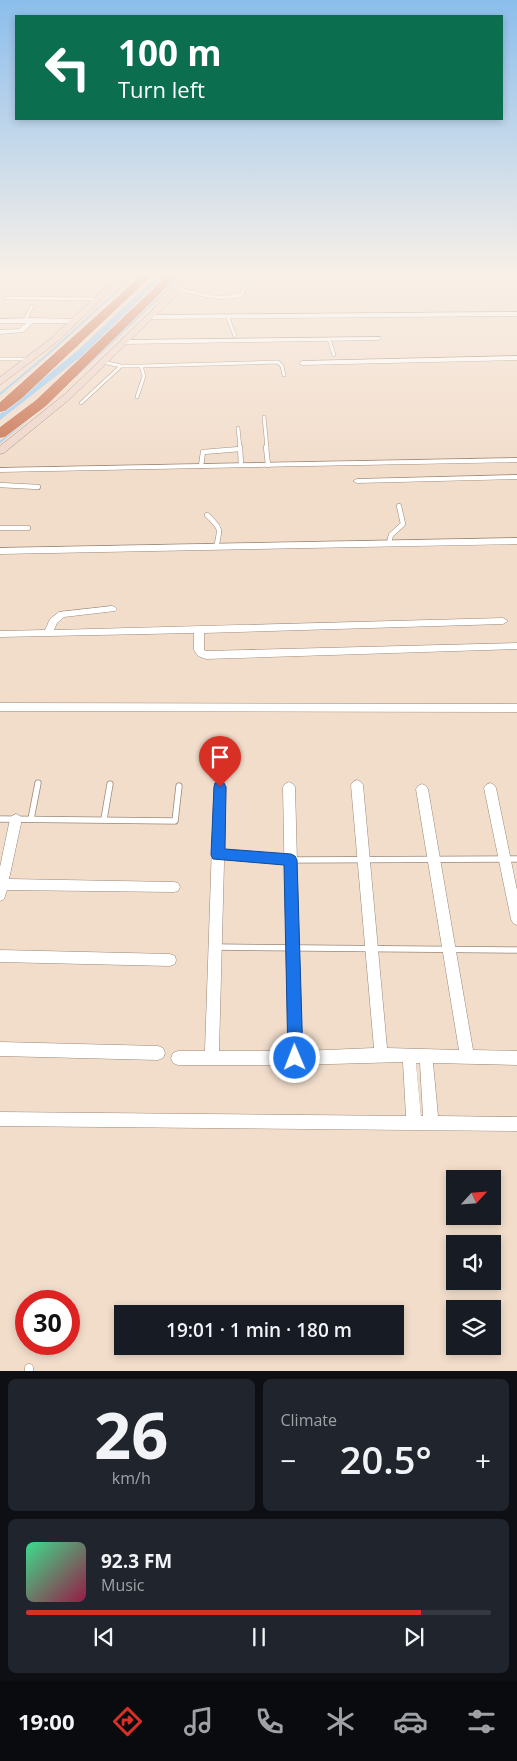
<!DOCTYPE html>
<html lang="en">
<head>
<meta charset="utf-8">
<style>
  body { margin:0; font-family:"Open Sans",sans-serif; background:#20242c; color:#f1f3f6; height:100vh; display:flex; flex-direction:column; font-size:19px; white-space:nowrap }
  * { box-sizing:border-box; margin:0 }
  p { font-size:16px; color:#9ea1a6 }
  .icon { flex:none; width:28px; height:28px; fill:none; stroke:currentColor; stroke-width:2; stroke-linecap:round; stroke-linejoin:round }
  .map { position:relative; height:1371px; overflow:hidden }
  .sheet { display:flex; flex-direction:column; gap:8px; padding:8px; background:#0d0f14; flex:1 }
  .sheet>* { flex:none }
  .guide { position:absolute; left:15px; top:15px; width:488px; height:105px; border-radius:0px; box-shadow:0 2px 8px #0003; background:#0b6e4f; color:#fff; overflow:hidden }
  .needle { width:32px; rotate:64deg }
  .tools { position:absolute; left:446px; top:1170px; display:grid; gap:10px }
  .tools a { display:grid; place-items:center; width:55px; height:55px; border-radius:0px; background:#171b24; box-shadow:0 2px 8px #0003; font-size:25px }
  .speed { position:absolute; left:15px; top:1290px; display:flex; gap:10px; font-size:25px; font-weight:700; text-align:center }
  .speed>* { display:grid; place-content:center; width:65px; height:65px; border-radius:50%; background:#171b24; box-shadow:0 2px 8px #0003; line-height:1 }
  .speed .limit { border:8px solid #d22; background:#fff; color:#111 }
  .pin { position:absolute; display:grid; place-items:center; width:42px; height:42px; color:#fff; margin:-51px -21px; border-radius:50% 50% 50% 0; rotate:-45deg; box-shadow:0 0 5px #0007 }
  .pin .icon { rotate:45deg }
  .me { position:absolute; width:55px; margin:-28px; rotate:359deg; stroke-linejoin:round; filter:drop-shadow(0 0 4px #0008) }
  .turn { display:flex; align-items:center; gap:18px; height:105px; padding:0 20px; font-size:22px }
  .turn .icon { width:65px; height:65px; stroke-width:2.5 }
  .turn b { display:block; font-size:35px; line-height:42px }
  .big { font-size:38px; font-weight:600; line-height:1.1 }
  .sheet .widget { flex:1; display:flex; flex-direction:column; justify-content:center; gap:8px; min-width:0; padding:0 18px; border-radius:8px; background:#20242c }
  .sheet .dial { align-items:center; gap:0 }
  .dial b { font-size:65px; line-height:1 }
  .song { display:flex; align-items:center; gap:15px }
  .cover { width:60px; height:60px; border-radius:8px; background:linear-gradient(135deg,hsl(150 70% 55%),hsl(340 70% 35%)) }
  .played { height:5px; border-radius:2px; background:linear-gradient(90deg,#d93025 85%,#363941 85%) }
  .keys { display:flex; justify-content:space-around; direction:ltr }
  .heat { display:flex; justify-content:space-between; align-items:center; font-size:28px; direction:ltr }
  .sheet .tiles { flex:1; display:grid; gap:8px; grid-template-columns:1fr 1fr }
  .widget:last-child { grid-column:span 2 }
  .trip { position:absolute; left:114px; top:1305px; width:290px; height:50px; border-radius:0px; background:#171b24; box-shadow:0 2px 8px #0003; font-weight:600; line-height:50px; text-align:center }
  .tabs { display:flex; height:80px; justify-content:space-around; align-items:center; background:#090b0e; color:#9ea1a6 }
  .tabs .icon { width:35px; height:35px }
  .tabs .selected { color:#d93025 }
  .tabs b { font-size:22px; color:#f1f3f6 }
  .map>svg:first-child { display:block }
</style>
</head>
<body>
<div class="map">
<svg width="517" height="1371" viewBox="0 0 517 1371">
  <rect width="100%" height="100%" fill="#f2ddcb"/>
  <g fill="none" stroke-linecap="round" stroke-linejoin="round">
    <!-- stream -->
    <path stroke="#a0cdf2" stroke-width="2" d="M75 377 185 273
      M0 394 48 354 137 273
      M0 442 27 420"/>
    <!-- canal -->
    <path fill="#a0cdf2" fill-rule="evenodd" d="M160 273H167L83 355 0 420V414L77 351Z"/>
    <defs>
      <path id="lane-far3" d="M332 273V275
        M222 278 224 273
        M179 289C199 294 222 302 242 294L245 286
        M5 298 95 299
        M228 318 235 336
        M25 321 32 306
        M329 339 334 355
        M0 359H29
        M103 362 121 366H141L144 376 137 397
        M141 366 278 362 282 366 284 375
        M81 403 121 366
        M264 417 267 448
        M238 428 240 448"/>
      <path id="lane-far2" d="M240 447 241 465
        M266 447 268 465
        M201 466 203 452 240 449
        M0 485 38 487
        M207 515C221 528 221 529 216 547
        M0 528H28
        M389 543 391 535 403 524 399 506"/>
      <path id="lane-far1" d="M0 819 175 821 179 786
        M31 819 38 783
        M104 819 110 784
        M218 855 291 860 517 859
        M216 947 517 950"/>
      <path id="lane" d="M29 1368V1371"/>
      <path id="street" d="M517 312V316L149 319 146 317 149 315Z
        M32 318 74 319 77 321 74 323H33L23 332 0 334V330L19 329 26 323H0V319Z
        M380 337V339L378 340 123 344 120 342 123 340Z
        M517 356V360L302 365 299 363 302 361Z
        M517 458V462L0 472V468Z
        M517 475V479L357 483 353 481 357 479Z
        M517 538V544L0 554V548Z
        M112 606 115 607 117 609 115 611 64 617 57 623 54 630 503 618 508 621 503 624 204 633V650L206 651 517 643V649L206 659 198 656 194 650V633L0 637V631L45 630 50 619 59 612Z
        M0 703 517 704V712L0 711Z
        M357 780 361 782 363 785 387 1048 459 1050 416 789 418 786 422 784 426 786 428 789 473 1050 517 1051V1065L433 1063 438 1116 517 1117V1131L0 1126V1112L406 1116 403 1062 295 1065H178L173 1063 171 1058 173 1053 178 1051H205L214 787 216 784 220 782 224 784 226 787 219 1051H288L283 787 285 784 289 782 293 784 295 787 302 1051 374 1048 351 785 353 782ZM416 1063H420L423 1116H421Z
        M490 783 494 785 496 788 517 890V925L513 923 511 919 484 788 486 785Z
        M16 814 20 816 22 819 9 879 174 882 178 883 180 887 178 891 174 892 7 890 4 899 0 901V867L10 819 12 816Z
        M0 950 170 954 175 956 176 960 175 964 170 966 0 962Z
        M0 1042 158 1046 163 1048 165 1053 163 1058 158 1060 0 1056Z"/>
      <path id="secondary" d="M121 273H129L56 343 0 385V377L50 339Z
        M191 273H199L71 398 4 453 0 454V446L65 394Z"/>
      <path id="highway" d="M144 273H155L21 399 5 411 0 412V402Z
        M170 273H181L46 406 5 437 0 438V427L36 400Z"/>
    </defs>
    <!-- lane-far3 casing -->
    <use href="#lane-far3" stroke="#9b8877" stroke-width="4"/>
    <!-- lane-far2 casing -->
    <use href="#lane-far2" stroke="#9b8877" stroke-width="5.5"/>
    <!-- lane-far1 casing -->
    <use href="#lane-far1" stroke="#9b8877" stroke-width="7"/>
    <!-- lane casing -->
    <use href="#lane" stroke="#9b8877" stroke-width="9"/>
    <!-- street casing -->
    <use href="#street" stroke="#9b8877" stroke-width="1"/>
    <!-- secondary casing -->
    <use href="#secondary" stroke="#9b8877" stroke-width="1"/>
    <!-- highway casing -->
    <use href="#highway" stroke="#fff" stroke-width="1"/>
    <!-- lane-far3 -->
    <use href="#lane-far3" stroke="#fff" stroke-width="3"/>
    <!-- lane-far2 -->
    <use href="#lane-far2" stroke="#fff" stroke-width="4.5"/>
    <!-- lane-far1 -->
    <use href="#lane-far1" stroke="#fff" stroke-width="5.5"/>
    <!-- lane -->
    <use href="#lane" stroke="#fff" stroke-width="8"/>
    <!-- street -->
    <use href="#street" fill="#fff" fill-rule="evenodd"/>
    <!-- secondary -->
    <use href="#secondary" fill="#efd6cc" fill-rule="evenodd"/>
    <!-- highway -->
    <use href="#highway" fill="#cb7755" fill-rule="evenodd"/>
  </g>
  <!-- sky -->
  <linearGradient id="sky" x2="0" y2="1"><stop stop-color="#8bbeec"/><stop offset="0.59" stop-color="#f9f0e8"/><stop offset="1" stop-color="#f9f0e8" stop-opacity="0"/></linearGradient>
  <rect width="517" height="465" fill="url(#sky)"/>
  <!-- route -->
  <path fill="#1a73e8" stroke="#114b97" d="M220 782 224 783 226 787 225 849 291 854 295 856 297 860 303 1058 301 1064 295 1066 290 1064 288 1058 284 865 213 859 211 855 214 787 215 783Z"/>
</svg>
<div class="tools">
<a><svg class="needle" viewBox="-14 -14 28 28"><path d="M0-13l5 13h-10z" fill="#e53935"/><path d="M0 13l5-13h-10z" fill="#9ea1a6"/></svg></a>
<a><svg class="icon" aria-label="sound" viewBox="0 0 24 24"><path d="M4 9h4l5-4v14l-5-4H4zM17 9q2 3 0 6"/></svg></a>
<a><svg class="icon" aria-label="layers" viewBox="0 0 24 24"><path d="M12 4l9 5-9 5-9-5zM3 14l9 5 9-5"/></svg></a>
</div>
<div class="speed"><div class="limit">30</div></div>
<div class="pin" style="left:220px;top:787px;background:#d93025"><svg class="icon" aria-label="arrive" viewBox="0 0 24 24"><path d="M6 21V4h12l-3 4 3 4H6"/></svg></div>
<svg class="me" style="left:295px;top:1058px" viewBox="-20 -20 40 40"><circle r="17" fill="#1a73e8" stroke="#fff" stroke-width="3"/><path d="M0-11L8 9 0 5-8 9z" fill="#fff"/></svg>
<div class="trip">19:01 · 1 min · 180 m</div>
<div class="guide">
<div class="turn"><svg class="icon" aria-label="left" viewBox="0 0 24 24"><path d="M17 20v-9H6M10 6l-5 5 5 5"/></svg><div><b>100 m</b>Turn left</div></div>
</div>
</div>
<section class="sheet">
<div class="tiles">
<div class="widget dial"><b>26</b><p>km/h</p></div>
<div class="widget"><p>Climate</p>
<div class="heat"><a>−</a><b class="big">20.5°</b><a>+</a></div>
</div>
<div class="widget">
<div class="song"><i class="cover"></i><div><b>92.3 FM</b><p>Music</p></div></div>
<div class="played"></div>
<div class="keys"><svg class="icon" aria-label="previous" viewBox="0 0 24 24"><path d="M18 5L8 12l10 7zM5 5v14"/></svg><svg class="icon" aria-label="pause" viewBox="0 0 24 24"><path d="M8 5v14M16 5v14"/></svg><svg class="icon" aria-label="next" viewBox="0 0 24 24"><path d="M6 5l10 7-10 7zM19 5v14"/></svg></div>
</div>
</div>
</section>
<nav class="tabs">
<b>19:00</b>
<svg class="icon selected" aria-label="directions" viewBox="0 0 24 24"><path d="M12 3l9 9-9 9-9-9zM9 14v-3h6M13 9l2 2-2 2"/></svg>
<svg class="icon" aria-label="music" viewBox="0 0 24 24"><path d="M9 18V5l10-2v13"/><circle cx="6" cy="18" r="3"/><circle cx="16" cy="16" r="3"/></svg>
<svg class="icon" aria-label="phone" viewBox="0 0 24 24"><path d="M5 4h4l2 5-3 2q2 4 5 5l2-3 5 2v4C11 20 4 13 5 4z"/></svg>
<svg class="icon" aria-label="climate" viewBox="0 0 24 24"><path d="M12 3v18M4 7l16 10M4 17L20 7"/></svg>
<svg class="icon" aria-label="car" viewBox="0 0 24 24"><path d="M5 17H2v-5l4-1 3-4h7l3 4 3 1v5h-3M9 17h6M6 11h13"/><circle cx="7" cy="17" r="2"/><circle cx="17" cy="17" r="2"/></svg>
<svg class="icon" aria-label="filters" viewBox="0 0 24 24"><path d="M4 7h16M4 17h16"/><circle cx="9" cy="7" r="2"/><circle cx="15" cy="17" r="2"/></svg>
</nav>
</body>
</html>
